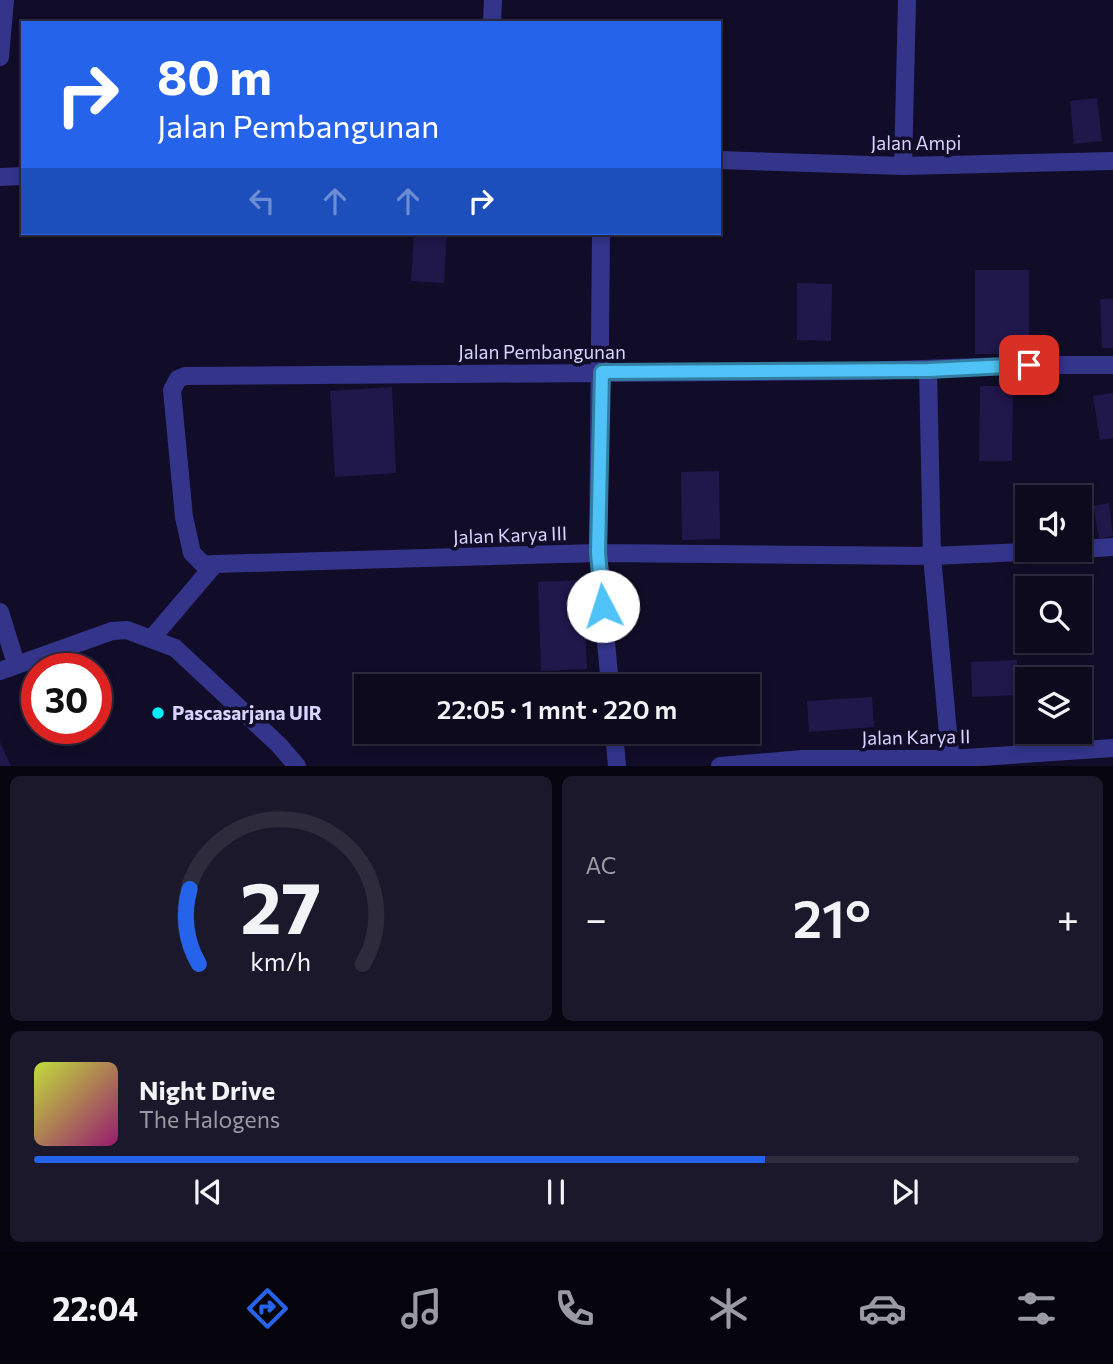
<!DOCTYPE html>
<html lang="id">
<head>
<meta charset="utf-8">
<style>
  body { margin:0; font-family:Commissioner,sans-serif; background:#1b182b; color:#f1f3f6; height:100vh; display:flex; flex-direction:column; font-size:26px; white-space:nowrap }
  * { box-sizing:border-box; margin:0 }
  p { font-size:23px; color:#9a9aa4 }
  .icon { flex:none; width:38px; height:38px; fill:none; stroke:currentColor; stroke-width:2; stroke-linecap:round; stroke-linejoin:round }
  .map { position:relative; height:766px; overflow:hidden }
  .drawer { display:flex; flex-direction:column; gap:10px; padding:10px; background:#070610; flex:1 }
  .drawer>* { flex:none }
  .guide { position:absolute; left:21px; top:21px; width:700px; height:214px; border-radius:0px; box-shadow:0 4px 10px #0003,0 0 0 2px #2d2b3c; background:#2563eb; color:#fff; overflow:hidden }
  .tools { position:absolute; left:1015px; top:485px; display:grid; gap:14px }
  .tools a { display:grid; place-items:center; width:77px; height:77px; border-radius:0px; background:#0d0a1e; box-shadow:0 4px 10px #0003,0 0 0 2px #2d2b3c; font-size:35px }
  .speed { position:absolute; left:21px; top:653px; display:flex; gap:14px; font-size:35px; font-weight:700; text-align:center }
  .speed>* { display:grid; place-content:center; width:91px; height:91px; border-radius:50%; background:#0d0a1e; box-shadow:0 4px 10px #0003,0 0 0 2px #2d2b3c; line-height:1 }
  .speed .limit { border:10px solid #d22; background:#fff; color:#111 }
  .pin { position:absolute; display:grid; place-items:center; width:60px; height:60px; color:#fff; margin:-30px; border-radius:14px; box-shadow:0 4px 10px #0006 }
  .me { position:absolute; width:77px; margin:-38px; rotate:355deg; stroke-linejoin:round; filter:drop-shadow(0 0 5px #0008) }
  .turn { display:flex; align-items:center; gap:24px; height:147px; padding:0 21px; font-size:32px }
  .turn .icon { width:91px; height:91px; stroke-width:2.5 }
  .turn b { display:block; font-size:49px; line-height:60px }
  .lanes { display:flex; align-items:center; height:66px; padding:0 21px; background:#0003; justify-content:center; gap:35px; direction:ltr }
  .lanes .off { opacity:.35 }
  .big { font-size:52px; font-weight:600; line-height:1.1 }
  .drawer .tile { flex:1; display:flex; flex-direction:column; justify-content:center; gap:10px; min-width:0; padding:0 24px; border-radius:10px; background:#1b182b }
  .drawer .dial { align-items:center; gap:0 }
  .dial svg { height:182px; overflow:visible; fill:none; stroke:#2d2b3c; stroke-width:7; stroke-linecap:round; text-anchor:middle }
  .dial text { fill:#f1f3f6; stroke:none }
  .song { display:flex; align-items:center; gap:21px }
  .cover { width:84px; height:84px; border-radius:10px; background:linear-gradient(135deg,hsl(70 70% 55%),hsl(320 70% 35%)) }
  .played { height:7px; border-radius:4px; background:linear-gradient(90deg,#2563eb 70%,#2d2b3c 70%) }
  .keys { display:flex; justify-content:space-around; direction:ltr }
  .heat { display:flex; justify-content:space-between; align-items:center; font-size:38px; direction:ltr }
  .drawer .tiles { flex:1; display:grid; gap:10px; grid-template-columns:1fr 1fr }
  .tile:last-child { grid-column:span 2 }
  .trip { position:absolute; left:354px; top:674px; width:406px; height:70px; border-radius:0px; background:#0d0a1e; box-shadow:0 4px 10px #0003,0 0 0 2px #2d2b3c; font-weight:600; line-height:70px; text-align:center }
  .menu { display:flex; height:112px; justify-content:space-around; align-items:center; background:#05040c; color:#9a9aa4 }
  .menu .icon { width:49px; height:49px }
  .menu .current { color:#2563eb }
  .menu b { font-size:32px; color:#f1f3f6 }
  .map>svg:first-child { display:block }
</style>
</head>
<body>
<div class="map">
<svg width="1113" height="766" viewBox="0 0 1113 766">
  <rect width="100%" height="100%" fill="#110d28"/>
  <!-- building -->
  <path fill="#20174b" d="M1097 98 1102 141 1074 144 1070 101Z
    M414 233H447L444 283 411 281Z
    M975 270H1029V354H975Z
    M797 283 832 284 831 341 797 340Z
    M1100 299H1113V348H1102Z
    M980 386H1013L1012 461H979Z
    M392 387 396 473 335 477 330 391Z
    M1113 393V438L1100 440 1093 396Z
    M719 471 720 539 682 540 681 472Z
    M1109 503 1113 536 1099 539 1093 506Z
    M583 580 587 669 541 671 538 582Z
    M1017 660 1018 695 972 697 971 662Z
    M872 697 874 727 809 732 807 701Z
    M0 742 11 766H0Z"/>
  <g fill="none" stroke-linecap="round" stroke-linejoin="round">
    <!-- minor -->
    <path stroke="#34348b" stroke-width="18" d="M492 23 493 0
      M0 57 5 0
      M719 160 903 166 1113 161
      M903 166 907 0
      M0 177 23 176
      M601 233 598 553 610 686
      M928 370 932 556 951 766
      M1080 549 1113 547
      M215 564 204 565 192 553 184 517 172 390 178 379 185 376 866 371 1029 365H1113
      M0 612 16 664
      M152 638 215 564 598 553 932 556 1070 550
      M0 671 112 631 127 630 175 648 279 745 297 766
      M614 732 617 766
      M720 766 802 759H950L1113 748"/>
  </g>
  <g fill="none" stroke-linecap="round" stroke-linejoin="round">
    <defs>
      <path id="route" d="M603 606 598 553 602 372 928 370 1029 365"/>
    </defs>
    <!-- route casing -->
    <use href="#route" stroke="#337fa1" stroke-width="18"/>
    <!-- route -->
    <use href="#route" stroke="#4fc3f7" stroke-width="12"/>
  </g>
  <!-- markers -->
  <circle fill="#0ef" stroke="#110d28" stroke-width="2.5" cx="158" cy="713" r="7"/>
  <g text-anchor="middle" stroke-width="7" stroke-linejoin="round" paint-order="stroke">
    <!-- street labels -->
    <g font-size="19" fill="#d8d4ff" stroke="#110d28">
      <text x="916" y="150">Jalan Ampi</text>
      <text x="542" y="359">Jalan Pembangunan</text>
      <text transform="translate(510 535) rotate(-2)" y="7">Jalan Karya III</text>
      <text transform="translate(916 737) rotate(-1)" y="7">Jalan Karya II</text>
    </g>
    <!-- poi labels -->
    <g font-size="19" font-weight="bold" fill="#d8d4ff" stroke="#110d28" text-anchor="start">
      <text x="172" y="720">Pascasarjana UIR</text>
    </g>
  </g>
</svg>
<div class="tools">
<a><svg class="icon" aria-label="sound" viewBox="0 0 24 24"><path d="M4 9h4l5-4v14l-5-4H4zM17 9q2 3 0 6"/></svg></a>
<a><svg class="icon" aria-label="search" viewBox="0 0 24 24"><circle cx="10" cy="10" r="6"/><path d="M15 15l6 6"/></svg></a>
<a><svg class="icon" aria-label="layers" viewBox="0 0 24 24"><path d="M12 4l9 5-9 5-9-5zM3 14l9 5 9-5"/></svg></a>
</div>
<div class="speed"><div class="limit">30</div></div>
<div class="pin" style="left:1029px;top:365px;background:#d93025"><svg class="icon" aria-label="arrive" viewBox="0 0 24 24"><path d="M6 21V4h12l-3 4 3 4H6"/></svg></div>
<svg class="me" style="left:603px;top:606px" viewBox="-20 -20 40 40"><circle r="19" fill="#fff"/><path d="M0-13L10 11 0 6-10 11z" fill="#4fc3f7"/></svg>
<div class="trip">22:05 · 1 mnt · 220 m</div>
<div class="guide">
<div class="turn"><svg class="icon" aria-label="right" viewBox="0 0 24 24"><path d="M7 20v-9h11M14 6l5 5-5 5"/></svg><div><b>80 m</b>Jalan Pembangunan</div></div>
<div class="lanes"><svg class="icon off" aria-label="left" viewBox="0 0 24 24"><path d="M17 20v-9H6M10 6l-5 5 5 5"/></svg><svg class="icon off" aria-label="ahead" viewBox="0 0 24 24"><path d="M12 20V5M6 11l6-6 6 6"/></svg><svg class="icon off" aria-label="ahead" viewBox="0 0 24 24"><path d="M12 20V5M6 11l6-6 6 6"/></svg><svg class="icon" aria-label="right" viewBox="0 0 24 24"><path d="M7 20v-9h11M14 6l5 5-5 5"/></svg></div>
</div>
</div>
<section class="drawer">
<div class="tiles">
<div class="tile dial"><svg viewBox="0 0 100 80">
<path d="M14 69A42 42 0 1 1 86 69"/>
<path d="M14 69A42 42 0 0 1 10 36" stroke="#2563eb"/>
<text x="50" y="56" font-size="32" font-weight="700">27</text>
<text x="50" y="72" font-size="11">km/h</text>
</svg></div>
<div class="tile"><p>AC</p>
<div class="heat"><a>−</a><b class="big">21°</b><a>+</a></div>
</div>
<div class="tile">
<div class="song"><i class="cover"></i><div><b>Night Drive</b><p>The Halogens</p></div></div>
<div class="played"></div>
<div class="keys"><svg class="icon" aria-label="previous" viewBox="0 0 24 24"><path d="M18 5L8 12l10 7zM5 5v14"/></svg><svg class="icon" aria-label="pause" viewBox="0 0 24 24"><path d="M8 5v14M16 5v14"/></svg><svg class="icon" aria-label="next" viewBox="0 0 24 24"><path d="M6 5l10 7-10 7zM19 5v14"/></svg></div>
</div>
</div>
</section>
<nav class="menu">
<b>22:04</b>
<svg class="icon current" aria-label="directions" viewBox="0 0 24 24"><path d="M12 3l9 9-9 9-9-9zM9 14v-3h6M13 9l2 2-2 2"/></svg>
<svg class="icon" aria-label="music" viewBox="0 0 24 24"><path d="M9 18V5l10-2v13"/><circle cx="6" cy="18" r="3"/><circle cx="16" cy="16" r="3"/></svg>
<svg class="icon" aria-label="phone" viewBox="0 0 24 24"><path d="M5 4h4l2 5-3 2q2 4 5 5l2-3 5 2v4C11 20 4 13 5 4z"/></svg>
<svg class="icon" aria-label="climate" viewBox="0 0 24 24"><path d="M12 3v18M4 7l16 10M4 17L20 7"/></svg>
<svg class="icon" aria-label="car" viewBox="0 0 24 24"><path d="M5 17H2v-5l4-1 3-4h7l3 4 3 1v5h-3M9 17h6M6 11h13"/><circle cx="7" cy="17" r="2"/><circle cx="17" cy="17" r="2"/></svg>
<svg class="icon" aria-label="filters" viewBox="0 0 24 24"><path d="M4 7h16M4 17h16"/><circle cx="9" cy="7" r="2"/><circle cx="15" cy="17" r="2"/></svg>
</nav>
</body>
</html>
